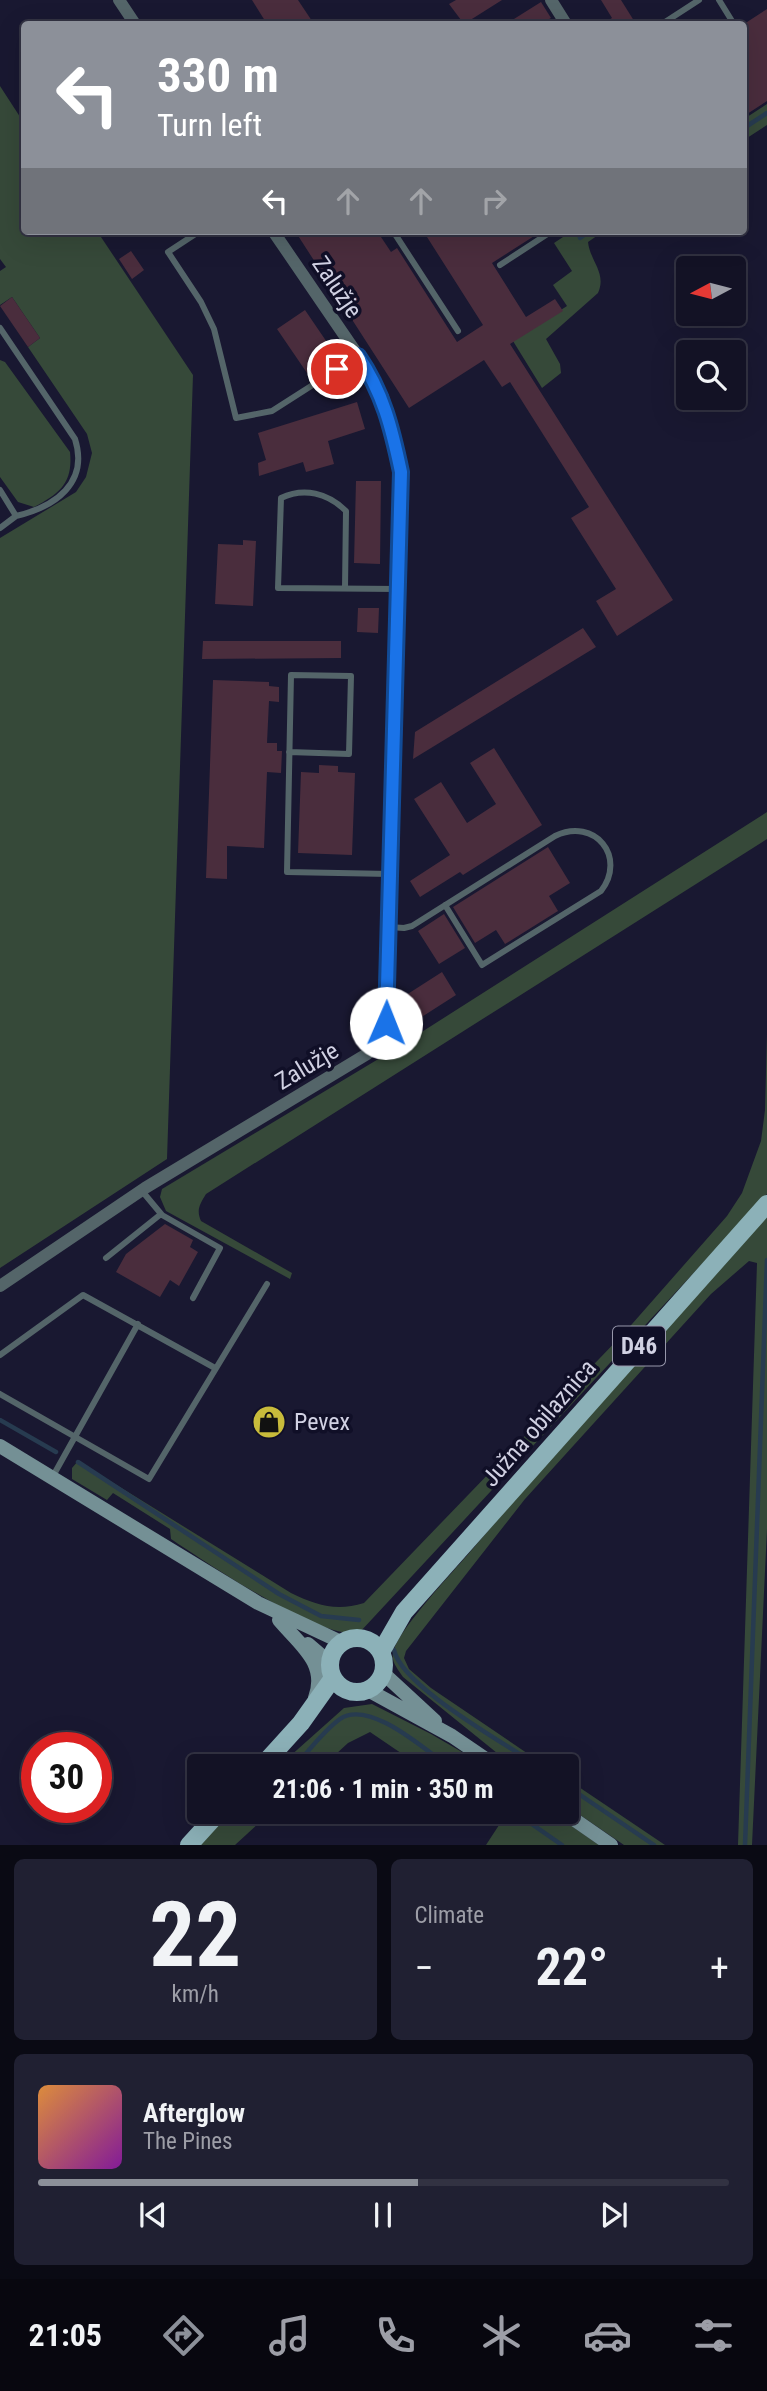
<!DOCTYPE html>
<html lang="en">
<head>
<meta charset="utf-8">
<style>
  body { margin:0; font-family:"Roboto Condensed",sans-serif; background:#202032; color:#f1f3f6; height:100vh; display:flex; flex-direction:column; font-size:26px; white-space:nowrap }
  * { box-sizing:border-box; margin:0 }
  p { font-size:23px; color:#9d9ea7 }
  .icon { flex:none; width:38px; height:38px; fill:none; stroke:currentColor; stroke-width:2; stroke-linecap:round; stroke-linejoin:round }
  .map { position:relative; height:1845px; overflow:hidden }
  .drawer { display:flex; flex-direction:column; gap:14px; padding:14px; background:#0a0a14; flex:1 }
  .drawer>* { flex:none }
  .guide { position:absolute; left:21px; top:21px; width:726px; height:214px; border-radius:7px; box-shadow:0 7px 28px #0002,0 0 0 2px #323242; background:#8c9099; color:#fff; overflow:hidden }
  .needle { width:46px; rotate:263deg }
  .buttons { position:absolute; left:676px; top:256px; display:grid; gap:14px }
  .buttons a { display:grid; place-items:center; width:70px; height:70px; border-radius:7px; background:#131225; box-shadow:0 7px 28px #0002,0 0 0 2px #323242; font-size:35px }
  .speed { position:absolute; left:21px; top:1732px; display:flex; gap:14px; font-size:35px; font-weight:700; text-align:center }
  .speed>* { display:grid; place-content:center; width:91px; height:91px; border-radius:50%; background:#131225; box-shadow:0 7px 28px #0002,0 0 0 2px #323242; line-height:1 }
  .speed .limit { border:10px solid #d22; background:#fff; color:#111 }
  .pin { position:absolute; display:grid; place-items:center; width:60px; height:60px; color:#fff; margin:-30px; border:4px solid #fff; border-radius:50%; box-shadow:0 2px 7px #0007 }
  .me { position:absolute; width:77px; margin:-38px; rotate:1deg; stroke-linejoin:round; filter:drop-shadow(0 0 5px #0008) }
  .turn { display:flex; align-items:center; gap:24px; height:147px; padding:0 21px; font-size:32px }
  .turn .icon { width:91px; height:91px; stroke-width:2.5 }
  .turn b { display:block; font-size:49px; line-height:60px }
  .lanes { display:flex; align-items:center; height:66px; padding:0 21px; background:#0003; justify-content:center; gap:35px; direction:ltr }
  .lanes .off { opacity:.35 }
  .big { font-size:52px; font-weight:700; line-height:1.1 }
  .drawer .card { flex:1; display:flex; flex-direction:column; justify-content:center; gap:10px; min-width:0; padding:0 24px; border-radius:10px; background:#202032 }
  .drawer .dial { align-items:center; gap:0 }
  .dial b { font-size:91px; line-height:1 }
  .song { display:flex; align-items:center; gap:21px }
  .cover { width:84px; height:84px; border-radius:10px; background:linear-gradient(135deg,hsl(30 70% 55%),hsl(290 70% 35%)) }
  .played { height:7px; border-radius:4px; background:linear-gradient(90deg,#8c9099 55%,#323242 55%) }
  .keys { display:flex; justify-content:space-around; direction:ltr }
  .heat { display:flex; justify-content:space-between; align-items:center; font-size:38px; direction:ltr }
  .drawer .tiles { flex:1; display:grid; gap:14px; grid-template-columns:1fr 1fr }
  .card:last-child { grid-column:span 2 }
  .trip { position:absolute; left:187px; top:1754px; width:392px; height:70px; border-radius:7px; background:#131225; box-shadow:0 7px 28px #0002,0 0 0 2px #323242; font-weight:700; line-height:70px; text-align:center }
  .dock { display:flex; height:112px; justify-content:space-around; align-items:center; background:#08070f; color:#9d9ea7 }
  .dock .icon { width:49px; height:49px }
  .dock .current { color:#8c9099 }
  .dock b { font-size:32px; color:#f1f3f6 }
  .map>svg:first-child { display:block }
</style>
</head>
<body>
<div class="map">
<svg width="767" height="1845" viewBox="0 0 767 1845">
  <rect width="100%" height="100%" fill="#191831"/>
  <!-- green -->
  <path fill="#364939" d="M0 86 24 123V231H97L193 375 167 1159 0 1268V538L76 492 86 477 92 453 87 434 28 347 40 338 12 297 0 305V271L6 267 0 259Z
    M767 104V125L744 140V119Z
    M572 231H604L588 242C590 261 607 273 598 293L546 339 560 364 561 373 542 388 513 341 567 306 553 285 572 271 554 243Z
    M0 360 5 362 70 452C73 482 61 493 34 507L18 502 0 477Z
    M767 812V839L206 1194C200 1204 196 1210 201 1221L292 1273 290 1279 166 1211 160 1197 162 1189 395 1049Z
    M767 1034V1194L360 1632C326 1644 204 1561 171 1539L170 1529 113 1493 107 1500 72 1479V1468L78 1461 291 1593C316 1605 336 1612 364 1603L625 1332 727 1216 742 1193 761 1141 765 1110Z
    M767 1214V1529L752 1845H738L757 1263 749 1261 711 1294 525 1499 406 1651 404 1658 409 1669 431 1688 546 1766H513L403 1677C398 1669 391 1662 393 1653 397 1631 453 1572 470 1552 567 1438 666 1326 767 1214Z
    M372 1704 431 1734 486 1766H420L370 1732 348 1743 323 1766H279L344 1708Z
    M567 1780V1779L665 1845H624L567 1806Z
    M226 1811H272L235 1845H196Z
    M486 1811H550L599 1845H486L501 1822Z"/>
  <g fill="none" stroke-linecap="round" stroke-linejoin="round">
    <!-- stream -->
    <path stroke="#273b50" stroke-width="4.5" d="M744 128 767 113
      M580 238 590 231
      M0 1420 56 1452
      M78 1462 279 1594 321 1616 359 1620
      M394 1650C402 1687 505 1743 538 1766
      M295 1766C309 1751 323 1731 340 1719 369 1699 424 1749 448 1766
      M567 1786 654 1845
      M513 1811 562 1845
      M745 1845 767 1260"/>
  </g>
  <!-- building -->
  <path fill="#4a2d3d" d="M252 0H298L314 24H267Z
    M456 0H502L464 24 449 4Z
    M601 0H621L636 24H602L612 18Z
    M541 2 551 18 540 24H506Z
    M767 9V101L744 116V24Z
    M295 231H377L391 252 397 248 457 342 483 325 427 237 436 231H542L492 263 526 317 555 299 563 311 510 344 673 600 617 636 596 601 616 589 571 518 589 507 510 382 502 387 484 360 409 408Z
    M131 251 144 270 132 279 119 259Z
    M12 297 40 338 28 347 0 306Z
    M305 310 335 354 307 373 277 329Z
    M357 402 365 429 328 441 334 464 306 472 303 462 259 476 258 463 266 460 258 433Z
    M356 481H381L380 564 354 563Z
    M243 540 256 541 253 606 215 604 218 544 243 545Z
    M358 608H379L378 633 357 632Z
    M583 628 596 647 413 759 415 732Z
    M203 641H341V658L202 659Z
    M213 680 269 682V686L279 687V702L269 701 267 743H277V751H282L281 773 267 772 264 848 227 846V879L206 878Z
    M494 748 542 825 463 875 460 872 420 897 410 881 450 855 414 799 441 782 467 823 496 804 470 763Z
    M319 765 338 766V772L355 773 352 855 298 853 301 772 319 773Z
    M548 847 570 883 549 896 558 911 505 944 496 930 475 943 453 907Z
    M444 914 465 948 439 964 418 931Z
    M442 972 456 995 417 1020 403 997Z
    M165 1224 193 1240 190 1247 198 1252 179 1286 170 1280 160 1297 116 1272 126 1254Z"/>
  <g fill="none" stroke-linecap="round" stroke-linejoin="round">
    <!-- lane -->
    <path stroke="#546569" stroke-width="6" d="M719 0 732 21 726 24
      M662 24 699 0
      M200 231 168 252 201 302 214 329 236 418 272 411 358 356
      M393 231 458 331
      M500 265 552 231
      M0 328 75 439C89 483 55 507 16 516
      M0 490 16 516 0 528
      M345 588 346 511C328 493 304 487 281 498L278 588 398 589
      M289 752 349 754 351 676 291 675 287 872 390 874
      M389 927 404 928 412 926 555 836C595 817 627 857 601 891L482 965 445 905
      M142 1191 162 1215 220 1248 193 1298
      M106 1258 161 1214
      M0 1355 83 1295 215 1368
      M0 1394 149 1479 267 1284
      M53 1476 138 1324"/>
    <!-- street -->
    <path stroke="#546569" stroke-width="12" d="M119 0 135 24
      M551 0 566 24
      M0 1286 145 1188 367 1054 380 1042 386 1023 401 472 392 426 383 397 366 367 273 231"/>
    <!-- secondary -->
    <path stroke="#749095" stroke-width="14" d="M0 1446 258 1603 341 1642
      M279 1620C300 1645 328 1663 315 1698
      M308 1644 329 1662
      M383 1673 435 1721
      M368 1690 452 1736 496 1766
      M562 1811 611 1845"/>
    <!-- primary -->
    <path stroke="#8cb1b8" stroke-width="18" d="M330 1665a27 27 0 1 1 54 0a27 27 0 1 1-54 0Z
      M381 1652 404 1612 767 1204
      M262 1766 301 1723 333 1678
      M189 1845 220 1811"/>
  </g>
  <g fill="none" stroke-linecap="round" stroke-linejoin="round">
    <defs>
      <path id="route" d="M337 369 358 356C383 392 392 429 401 472L386 1023"/>
    </defs>
    <!-- route casing -->
    <use href="#route" stroke="#114b97" stroke-width="18"/>
    <!-- route -->
    <use href="#route" stroke="#1a73e8" stroke-width="12"/>
  </g>
  <!-- icons -->
  <defs>
    <symbol id="shop-disc" viewBox="-11 -11 22 22"><circle r="9.5" fill="#c8bb3b" stroke="#100f27"/><path d="M-5-2.5h2.3a2.7 3.5 0 0 1 5.4 0H5L5.5 6h-11ZM-1.5-2.5h3a1.5 2.3 0 0 0-3 0Z" fill="#111"/></symbol>
  </defs>
  <g fill-rule="evenodd">
    <use href="#shop-disc" x="250" y="1403" width="38" height="38"/>
  </g>
  <g text-anchor="middle" stroke-width="7" stroke-linejoin="round" paint-order="stroke">
    <!-- shield labels -->
    <rect fill="#100f27" stroke="#9797ab" stroke-width="2" x="613" y="1326.5" width="52" height="39" rx="5"/>
    <g font-size="23" font-weight="bold" fill="#d1d1e3">
      <text x="639" y="1354">D46</text>
    </g>
    <!-- street labels -->
    <g font-size="24" fill="#d1d1e3" stroke="#100f27">
      <text transform="translate(337 287) rotate(56)" y="8">Zalužje</text>
      <text transform="translate(307 1066) rotate(-31)" y="8">Zalužje</text>
      <text transform="translate(539 1423) rotate(-49)" y="8">Južna obilaznica</text>
    </g>
    <!-- poi labels -->
    <g font-size="24" fill="#d1d1e3" stroke="#100f27" text-anchor="start">
      <text x="294" y="1430">Pevex</text>
    </g>
  </g>
</svg>
<div class="buttons">
<a><svg class="needle" viewBox="-14 -14 28 28"><path d="M0-13l5 13h-10z" fill="#e53935"/><path d="M0 13l5-13h-10z" fill="#9d9ea7"/></svg></a>
<a><svg class="icon" aria-label="search" viewBox="0 0 24 24"><circle cx="10" cy="10" r="6"/><path d="M15 15l6 6"/></svg></a>
</div>
<div class="speed"><div class="limit">30</div></div>
<div class="pin" style="left:337px;top:369px;background:#d93025"><svg class="icon" aria-label="arrive" viewBox="0 0 24 24"><path d="M6 21V4h12l-3 4 3 4H6"/></svg></div>
<svg class="me" style="left:386px;top:1023px" viewBox="-20 -20 40 40"><circle r="19" fill="#fff"/><path d="M0-13L10 11 0 6-10 11z" fill="#1a73e8"/></svg>
<div class="trip">21:06 · 1 min · 350 m</div>
<div class="guide">
<div class="turn"><svg class="icon" aria-label="left" viewBox="0 0 24 24"><path d="M17 20v-9H6M10 6l-5 5 5 5"/></svg><div><b>330 m</b>Turn left</div></div>
<div class="lanes"><svg class="icon" aria-label="left" viewBox="0 0 24 24"><path d="M17 20v-9H6M10 6l-5 5 5 5"/></svg><svg class="icon off" aria-label="ahead" viewBox="0 0 24 24"><path d="M12 20V5M6 11l6-6 6 6"/></svg><svg class="icon off" aria-label="ahead" viewBox="0 0 24 24"><path d="M12 20V5M6 11l6-6 6 6"/></svg><svg class="icon off" aria-label="right" viewBox="0 0 24 24"><path d="M7 20v-9h11M14 6l5 5-5 5"/></svg></div>
</div>
</div>
<section class="drawer">
<div class="tiles">
<div class="card dial"><b>22</b><p>km/h</p></div>
<div class="card"><p>Climate</p>
<div class="heat"><a>−</a><b class="big">22°</b><a>+</a></div>
</div>
<div class="card">
<div class="song"><i class="cover"></i><div><b>Afterglow</b><p>The Pines</p></div></div>
<div class="played"></div>
<div class="keys"><svg class="icon" aria-label="previous" viewBox="0 0 24 24"><path d="M18 5L8 12l10 7zM5 5v14"/></svg><svg class="icon" aria-label="pause" viewBox="0 0 24 24"><path d="M8 5v14M16 5v14"/></svg><svg class="icon" aria-label="next" viewBox="0 0 24 24"><path d="M6 5l10 7-10 7zM19 5v14"/></svg></div>
</div>
</div>
</section>
<nav class="dock">
<b>21:05</b>
<svg class="icon current" aria-label="directions" viewBox="0 0 24 24"><path d="M12 3l9 9-9 9-9-9zM9 14v-3h6M13 9l2 2-2 2"/></svg>
<svg class="icon" aria-label="music" viewBox="0 0 24 24"><path d="M9 18V5l10-2v13"/><circle cx="6" cy="18" r="3"/><circle cx="16" cy="16" r="3"/></svg>
<svg class="icon" aria-label="phone" viewBox="0 0 24 24"><path d="M5 4h4l2 5-3 2q2 4 5 5l2-3 5 2v4C11 20 4 13 5 4z"/></svg>
<svg class="icon" aria-label="climate" viewBox="0 0 24 24"><path d="M12 3v18M4 7l16 10M4 17L20 7"/></svg>
<svg class="icon" aria-label="car" viewBox="0 0 24 24"><path d="M5 17H2v-5l4-1 3-4h7l3 4 3 1v5h-3M9 17h6M6 11h13"/><circle cx="7" cy="17" r="2"/><circle cx="17" cy="17" r="2"/></svg>
<svg class="icon" aria-label="filters" viewBox="0 0 24 24"><path d="M4 7h16M4 17h16"/><circle cx="9" cy="7" r="2"/><circle cx="15" cy="17" r="2"/></svg>
</nav>
</body>
</html>
